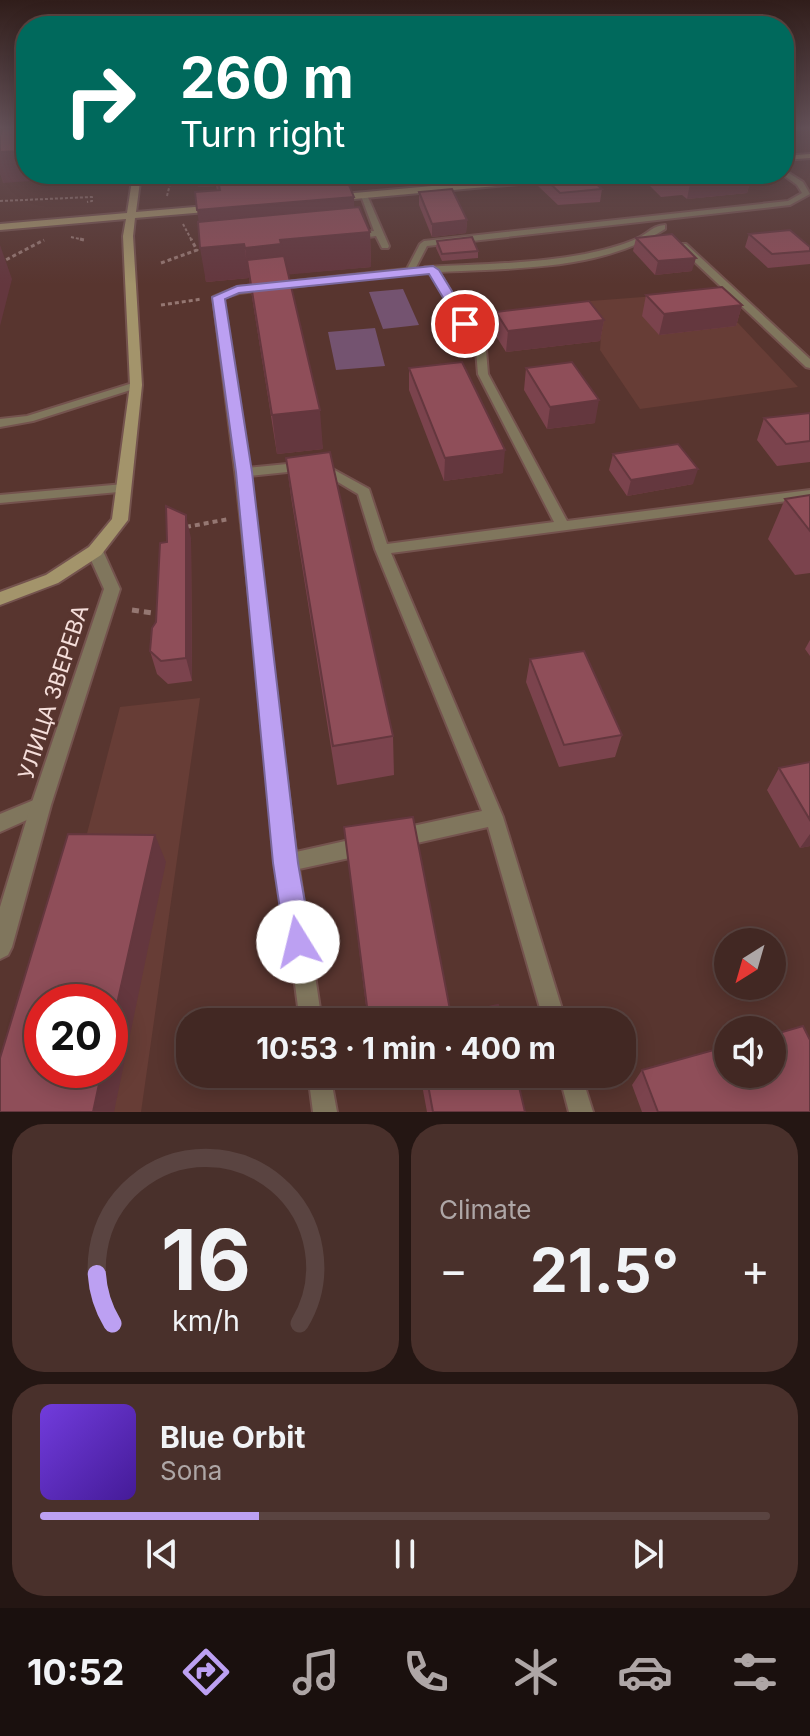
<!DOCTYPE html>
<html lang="en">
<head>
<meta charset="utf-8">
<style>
  body { margin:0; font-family:Inter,sans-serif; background:#49302b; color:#f1f3f6; height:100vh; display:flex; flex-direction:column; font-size:30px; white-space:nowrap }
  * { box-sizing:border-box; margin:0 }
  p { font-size:26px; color:#aea6a6 }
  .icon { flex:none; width:44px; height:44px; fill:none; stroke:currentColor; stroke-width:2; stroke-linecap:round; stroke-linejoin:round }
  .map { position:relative; height:1112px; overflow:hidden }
  .sheet { display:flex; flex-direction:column; gap:12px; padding:12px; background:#241613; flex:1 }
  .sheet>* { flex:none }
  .guide { position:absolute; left:16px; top:16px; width:778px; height:168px; border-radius:32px; box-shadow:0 4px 20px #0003,0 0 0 2px #5a4441; background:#00695c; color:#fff; overflow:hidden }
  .needle { width:52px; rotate:217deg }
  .tools { position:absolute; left:714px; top:928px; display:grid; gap:16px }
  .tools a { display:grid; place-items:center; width:72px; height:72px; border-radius:50%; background:#422823; box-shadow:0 4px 20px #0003,0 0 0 2px #5a4441; font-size:40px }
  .speed { position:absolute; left:24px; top:984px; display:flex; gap:16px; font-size:40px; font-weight:700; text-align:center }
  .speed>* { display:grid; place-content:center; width:104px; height:104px; border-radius:50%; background:#422823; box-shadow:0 4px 20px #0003,0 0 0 2px #5a4441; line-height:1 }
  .speed .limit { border:12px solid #d22; background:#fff; color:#111 }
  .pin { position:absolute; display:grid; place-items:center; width:68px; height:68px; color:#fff; margin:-34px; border:4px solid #fff; border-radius:50%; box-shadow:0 2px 8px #0007 }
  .me { position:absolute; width:88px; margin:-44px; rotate:351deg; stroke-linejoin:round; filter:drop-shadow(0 0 6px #0008) }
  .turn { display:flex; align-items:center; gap:28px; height:168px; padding:0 32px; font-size:36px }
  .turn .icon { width:104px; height:104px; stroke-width:2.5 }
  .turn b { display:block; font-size:56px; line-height:68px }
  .big { font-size:60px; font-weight:700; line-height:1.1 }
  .sheet .card { flex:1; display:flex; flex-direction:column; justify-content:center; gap:12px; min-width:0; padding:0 28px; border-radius:32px; background:#49302b }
  .sheet .dial { align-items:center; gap:0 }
  .dial svg { height:208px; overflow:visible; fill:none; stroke:#5a4441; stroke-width:7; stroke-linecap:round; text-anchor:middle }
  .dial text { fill:#f1f3f6; stroke:none }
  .song { display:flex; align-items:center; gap:24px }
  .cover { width:96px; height:96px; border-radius:12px; background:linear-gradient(135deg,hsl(260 70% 55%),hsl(260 70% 35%)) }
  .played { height:8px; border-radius:4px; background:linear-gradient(90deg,#bca0f2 30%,#5a4441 30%) }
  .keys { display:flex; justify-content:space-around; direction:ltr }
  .heat { display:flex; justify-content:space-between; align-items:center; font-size:44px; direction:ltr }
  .sheet .tiles { flex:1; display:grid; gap:12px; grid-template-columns:1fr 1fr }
  .card:last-child { grid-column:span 2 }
  .trip { position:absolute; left:176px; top:1008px; width:460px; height:80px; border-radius:32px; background:#422823; box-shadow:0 4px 20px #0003,0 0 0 2px #5a4441; font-weight:700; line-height:80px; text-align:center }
  .tab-bar { display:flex; height:128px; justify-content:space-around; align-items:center; background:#1a100e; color:#aea6a6 }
  .tab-bar .icon { width:56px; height:56px }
  .tab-bar .active { color:#bca0f2 }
  .tab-bar b { font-size:36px; color:#f1f3f6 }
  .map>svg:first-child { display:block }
</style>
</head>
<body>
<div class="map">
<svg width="810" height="1112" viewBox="0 0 810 1112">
  <rect width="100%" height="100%" fill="#58352f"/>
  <!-- built -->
  <path fill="#673d36" d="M709 292 798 387 640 409 600 350 601 335 577 302Z
    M200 698 141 1112H14L42 1070H110V1002H43L120 707Z"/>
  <!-- green -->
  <path fill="#745370" d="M403 289 419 325 383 329 369 292Z
    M375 328 385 366 336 370 328 332Z"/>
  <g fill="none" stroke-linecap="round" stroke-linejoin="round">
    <defs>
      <path id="service" d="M784 128H802L784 131Z
        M784 170 803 182 810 194 790 205 427 246 413 273 239 293 223 298 247 468 318 461 369 489 387 544 554 522 478 374 476 350 430 272 420 270 425 267C478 264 532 264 585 254 603 250 622 246 638 238 647 234 654 225 665 225V229C600 271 514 268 439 272L486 350 488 374 567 521 810 490V498L391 553 503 817 566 1022H544L488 827 399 847 392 844 390 838 392 832 399 829 482 811 375 549 358 494 316 469 248 476 296 852 363 837 370 840 372 846 370 852 363 855 299 869 322 1022H300L280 870 276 863 278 859 236 478 213 297 237 287 407 269 420 244 424 241 788 201 802 193 797 185 782 174H784Z
        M334 174H342L348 199 341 197Z
        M360 193 367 195 389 246 388 248H382L376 236 351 239 347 236 351 233 374 231Z
        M680 244H686L810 359V368L806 367 680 248Z
        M136 382 140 383V387L33 421 0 427V419L27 416Z
        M124 484 130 488 129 491 0 503V495Z
        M41 797 47 799 50 805 47 811 0 832V814Z
        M308 1074H330L337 1112H313Z
        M559 1074H581L593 1112H569Z"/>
      <path id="minor" d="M95 546 103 551 120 589 51 805 12 947 8 955 0 959V907L31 805 104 589 87 551Z"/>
      <path id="secondary" d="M810 154V158L784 160V156Z
        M133 174H141L136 212 218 205 223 208 218 211 135 218 133 236 142 385 128 520 101 555 58 583 0 605V592L46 575 89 547 112 519 130 385 123 236 126 219 0 230V224L127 213Z
        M566 174H598L594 177 332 201 327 198 332 195Z"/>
    </defs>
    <!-- service casing -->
    <use href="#service" stroke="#74534e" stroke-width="4"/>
    <!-- minor casing -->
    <use href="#minor" stroke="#74534e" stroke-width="4"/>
    <!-- secondary casing -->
    <use href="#secondary" stroke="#74534e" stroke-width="4"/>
    <!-- path-far3 -->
    <path stroke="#957772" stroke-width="2" stroke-dasharray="3 2" stroke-linecap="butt" d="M167 196 170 184
      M0 201 92 197V201L87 202
      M183 224 192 241
      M71 237 84 240"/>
    <!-- path-far2 -->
    <path stroke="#957772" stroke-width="3" stroke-dasharray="4 3" stroke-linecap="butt" d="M80 239 84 240
      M0 263 44 240
      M161 263 197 250 191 239
      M161 305 202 299"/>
    <!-- path-far1 -->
    <path stroke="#957772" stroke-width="4" stroke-dasharray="5 4" stroke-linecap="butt" d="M186 527 229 519"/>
    <!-- path -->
    <path stroke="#957772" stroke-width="5" stroke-dasharray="7 5" stroke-linecap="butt" d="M132 610 153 613"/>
    <!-- service -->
    <use href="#service" fill="#80765d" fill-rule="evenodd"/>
    <!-- minor -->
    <use href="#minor" fill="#80765d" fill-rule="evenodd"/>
    <!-- secondary -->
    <use href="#secondary" fill="#a3946b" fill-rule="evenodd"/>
  </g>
  <!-- wall -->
  <path fill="#7b434d" d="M784 128H795L791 142 784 143Z
    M196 174H331L370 232 371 267 288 274 323 449 277 454 249 278 206 282 199 222 217 190 216 186 198 187Z
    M539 174H585L602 189 600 202 558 205 537 185Z
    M638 174H752L747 193 687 199 682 195 661 197Z
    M419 192 467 220 466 233 432 237 419 205Z
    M749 234 810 247V264L768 268 745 247Z
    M636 238 692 271 655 275 633 251Z
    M437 241 478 251V258L442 261 436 248Z
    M646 295 742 305 736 326 659 335 642 316Z
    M496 312 604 320 600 341 506 352 494 333Z
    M409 368 503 473 444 481 409 390Z
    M526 368 595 423 547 429 524 390Z
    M810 413V462L777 466 757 440 764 418Z
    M613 454 693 484 627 496 609 470Z
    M286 458 393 736 394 775 337 785 291 497Z
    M810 495V573L795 575 768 539 785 499Z
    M191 538 192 681 168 684 157 674 150 651 156 622Z
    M810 640V656L805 649Z
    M530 659 622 735 615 757 559 767 526 682Z
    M810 762V846L800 848 767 790 779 768Z
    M344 827 451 1015 503 1022H368Z
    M642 1070 810 1112H642L632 1085Z
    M420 1074H516L525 1112H427Z"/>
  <!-- shaded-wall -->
  <path fill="#64373e" d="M26 138V174H33L31 181 3 183 0 173V152Z
    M196 174H215L216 186 198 187Z
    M216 174H326L218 185 220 202Z
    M692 174H752L747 193 687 199Z
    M354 197 355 230 202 244 197 210Z
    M467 220 466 233 432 237V224Z
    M370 232 371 267 284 275 247 260 249 283 245 248 280 240Z
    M244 244 249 278 206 282 200 248Z
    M0 245 12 279 0 326Z
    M696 258 692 271 655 275 658 261Z
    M742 305 736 326 659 335 664 314Z
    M604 320 600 341 506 352 508 331Z
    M599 400 595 423 547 429 550 407Z
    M320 410 323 449 277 454 272 415Z
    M505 450 503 473 444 481 445 458Z
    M698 469 693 484 627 496 631 480Z
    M186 515 191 538 192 681 186 658Z
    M810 834V846L800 848Z
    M155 835 166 862 114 1112H93L102 1070H110V1035Z"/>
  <!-- building -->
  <path fill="#8f4e59" stroke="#64373e" stroke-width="2" d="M3 128H26V138L22 151 0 152V136Z
    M304 174H331L335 181 347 180 354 197 197 210 195 192 220 190 218 181Z
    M540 174H585L602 189 560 193Z
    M452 189 467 220 432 224 419 192Z
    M359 207 370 232 280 240 281 244 245 248 244 244 200 248 198 222Z
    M790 230 810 247V251L772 254 749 234Z
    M672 234 696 258 658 261 636 238Z
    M472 237 478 251 442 254 437 241Z
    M284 256 320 410 272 415 247 260Z
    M722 287 742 305 664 314 646 295Z
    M589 301 604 320 508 331 496 312Z
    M462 362 505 450 445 458 409 368Z
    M572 362 599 400 550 407 526 368Z
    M810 413V441L786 444 764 418Z
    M678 444 698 469 631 480 613 454Z
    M330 452 393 736 333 746 286 458Z
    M810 495V531L785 499Z
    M166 506 186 515V658L161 661 150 651 152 628 156 622 160 543 167 542Z
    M584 651 622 735 564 745 530 659Z
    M810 762V820L779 768Z
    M413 817 451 1015 498 1005 503 1022H417L416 1019 398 1022H369L344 827Z
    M68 834 155 835 110 1035V1002H42V1070H102L93 1112H0V1058Z
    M803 1026 810 1040V1112H658L642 1070 728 1046V1074H772V1035Z
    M426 1074H516L525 1112H433Z"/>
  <!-- sky -->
  <linearGradient id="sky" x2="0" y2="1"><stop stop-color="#301d1a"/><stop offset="0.45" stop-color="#645158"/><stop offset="1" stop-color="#645158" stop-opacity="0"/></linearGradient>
  <rect width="810" height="284" fill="url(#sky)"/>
  <!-- route -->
  <path fill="#bca0f2" stroke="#7a689d" stroke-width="2" d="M433 266 439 270 472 324 470 326H460L429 274 239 293 225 299 252 472 298 863 312 942 308 952 298 956 289 952 285 942 273 863 236 472 212 297 237 286Z"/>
  <g text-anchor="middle" stroke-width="6" stroke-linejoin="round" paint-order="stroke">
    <!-- street labels -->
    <g font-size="22" fill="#f5deda" stroke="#58352f">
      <text transform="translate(53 692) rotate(-72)" y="8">УЛИЦА ЗВЕРЕВА</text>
    </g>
  </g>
</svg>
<div class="tools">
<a><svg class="needle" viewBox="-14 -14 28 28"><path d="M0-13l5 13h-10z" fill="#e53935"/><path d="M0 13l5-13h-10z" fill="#aea6a6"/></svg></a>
<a><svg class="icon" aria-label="sound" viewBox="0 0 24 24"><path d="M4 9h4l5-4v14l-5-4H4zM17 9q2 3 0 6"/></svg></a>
</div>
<div class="speed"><div class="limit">20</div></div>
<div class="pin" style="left:465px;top:324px;background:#d93025"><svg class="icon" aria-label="arrive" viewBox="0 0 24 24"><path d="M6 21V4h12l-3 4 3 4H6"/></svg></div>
<svg class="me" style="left:298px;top:942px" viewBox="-20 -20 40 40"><circle r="19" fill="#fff"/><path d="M0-13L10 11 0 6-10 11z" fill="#bca0f2"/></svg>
<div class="trip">10:53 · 1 min · 400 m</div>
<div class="guide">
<div class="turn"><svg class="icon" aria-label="right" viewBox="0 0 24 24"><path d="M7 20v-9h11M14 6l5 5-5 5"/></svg><div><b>260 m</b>Turn right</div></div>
</div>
</div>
<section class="sheet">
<div class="tiles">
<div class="card dial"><svg viewBox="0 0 100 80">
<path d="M14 69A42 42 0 1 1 86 69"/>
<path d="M14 69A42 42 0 0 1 8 50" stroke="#bca0f2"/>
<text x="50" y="56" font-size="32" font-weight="700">16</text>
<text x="50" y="72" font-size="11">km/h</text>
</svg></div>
<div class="card"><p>Climate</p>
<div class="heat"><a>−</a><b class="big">21.5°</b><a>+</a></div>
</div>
<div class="card">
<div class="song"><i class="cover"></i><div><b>Blue Orbit</b><p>Sona</p></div></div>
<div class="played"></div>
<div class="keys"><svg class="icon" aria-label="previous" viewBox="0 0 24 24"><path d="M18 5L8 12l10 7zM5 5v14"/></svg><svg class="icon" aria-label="pause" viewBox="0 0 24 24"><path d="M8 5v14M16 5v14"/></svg><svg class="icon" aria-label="next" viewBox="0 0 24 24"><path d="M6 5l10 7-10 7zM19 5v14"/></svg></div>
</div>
</div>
</section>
<nav class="tab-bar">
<b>10:52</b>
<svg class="icon active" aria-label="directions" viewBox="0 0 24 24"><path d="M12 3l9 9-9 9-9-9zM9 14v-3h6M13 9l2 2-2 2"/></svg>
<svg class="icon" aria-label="music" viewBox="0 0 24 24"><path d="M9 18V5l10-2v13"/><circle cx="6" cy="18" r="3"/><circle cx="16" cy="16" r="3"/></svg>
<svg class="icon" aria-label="phone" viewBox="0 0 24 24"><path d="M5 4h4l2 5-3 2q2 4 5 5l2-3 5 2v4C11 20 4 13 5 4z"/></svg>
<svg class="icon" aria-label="climate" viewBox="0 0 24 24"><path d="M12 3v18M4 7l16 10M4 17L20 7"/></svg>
<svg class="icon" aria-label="car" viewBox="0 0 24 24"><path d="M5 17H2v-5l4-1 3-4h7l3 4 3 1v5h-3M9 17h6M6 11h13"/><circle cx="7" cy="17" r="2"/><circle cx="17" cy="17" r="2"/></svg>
<svg class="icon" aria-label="filters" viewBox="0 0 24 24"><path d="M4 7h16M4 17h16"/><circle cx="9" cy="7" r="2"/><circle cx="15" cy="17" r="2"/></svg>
</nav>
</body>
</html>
